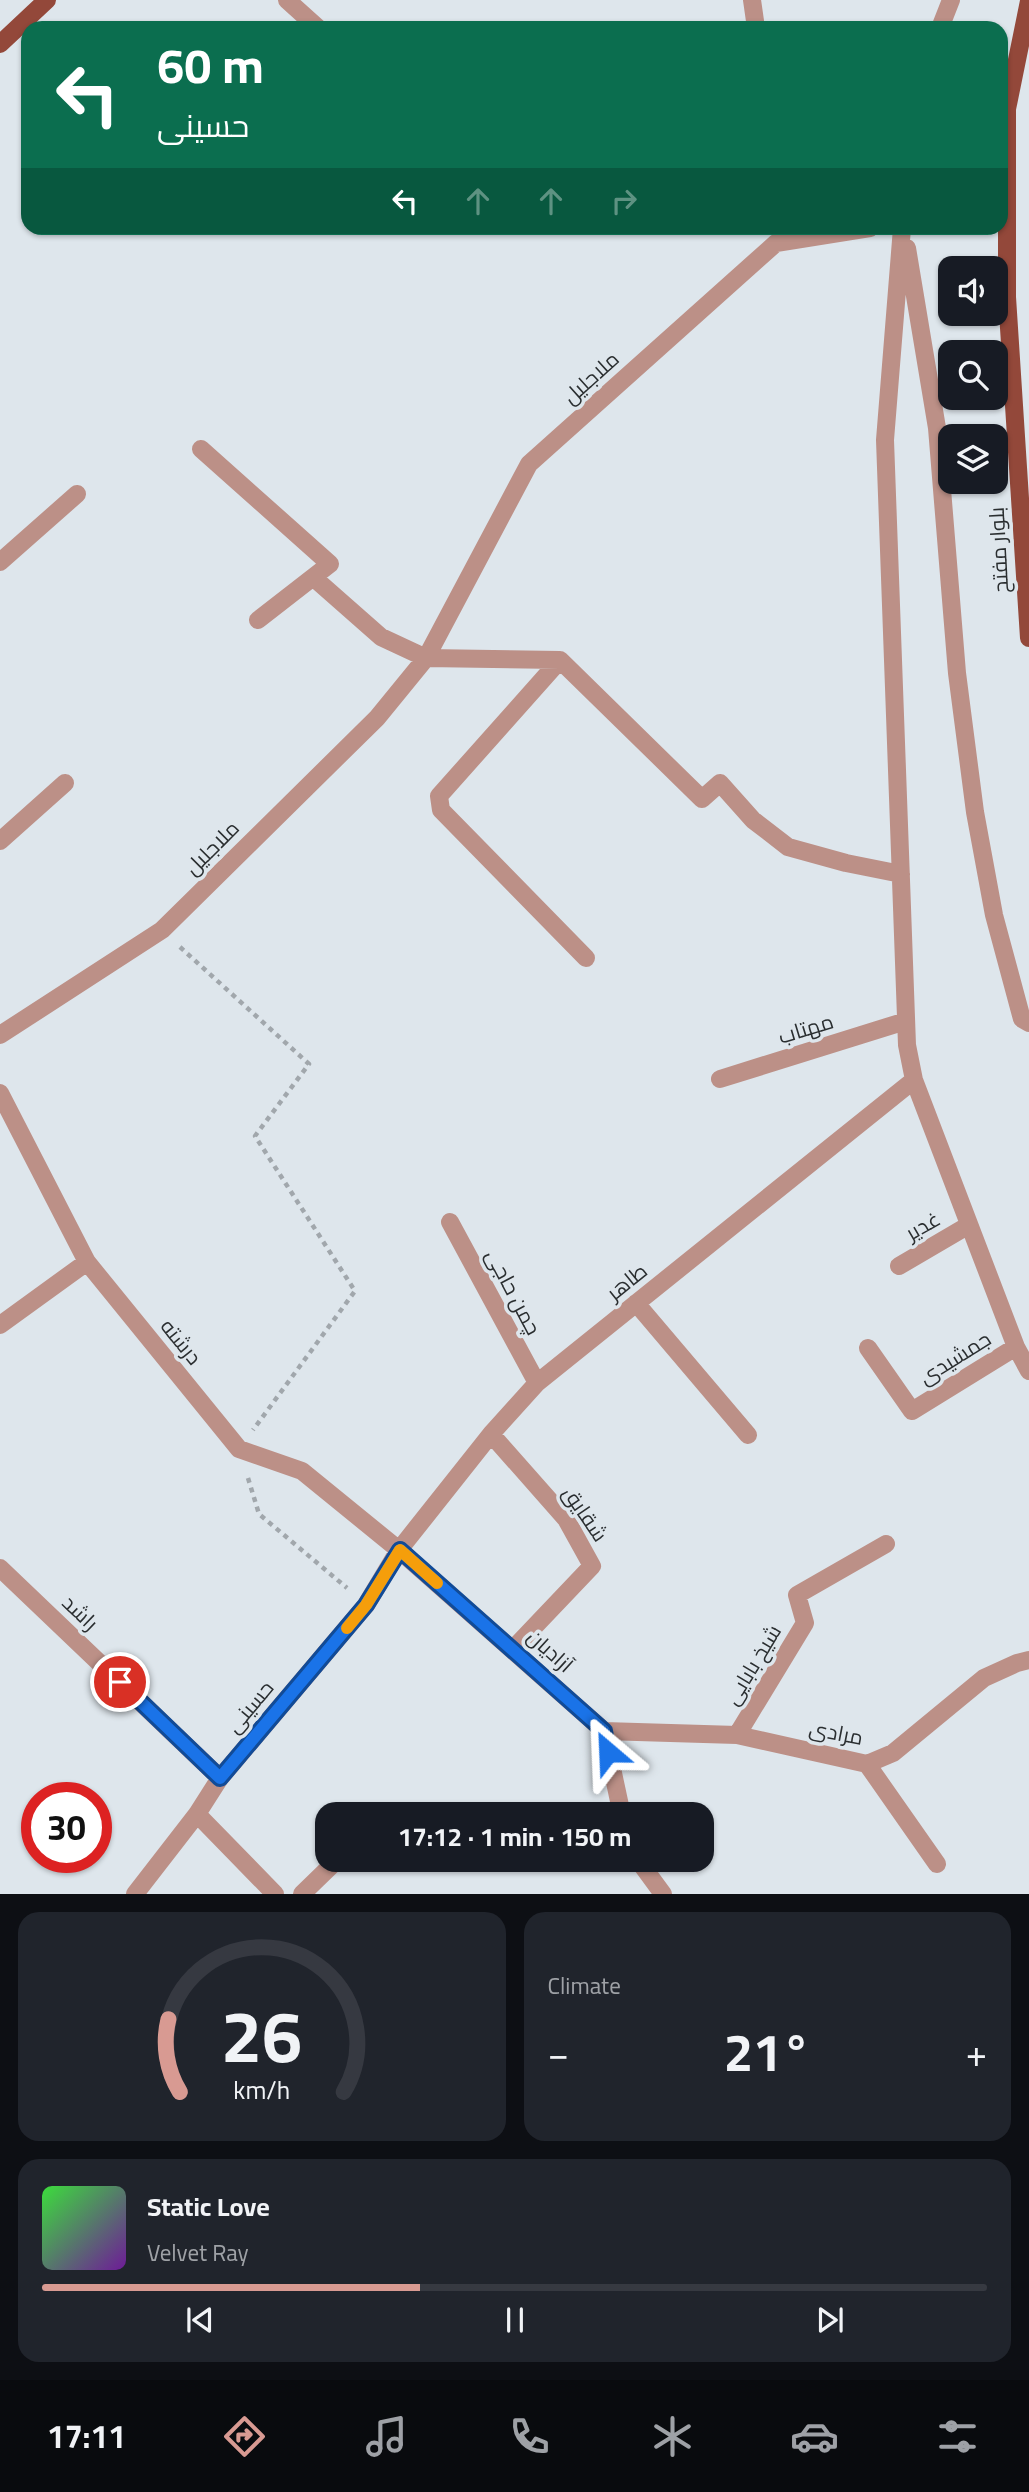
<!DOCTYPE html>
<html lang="en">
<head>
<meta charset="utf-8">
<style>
  body { margin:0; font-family:Georgia,Cairo,serif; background:#20242c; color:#f1f3f6; height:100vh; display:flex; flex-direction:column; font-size:26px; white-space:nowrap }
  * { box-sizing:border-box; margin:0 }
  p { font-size:23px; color:#9ea1a6 }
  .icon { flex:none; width:38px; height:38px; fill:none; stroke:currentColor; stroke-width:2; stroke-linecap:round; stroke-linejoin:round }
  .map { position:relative; height:1894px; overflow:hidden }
  .side { display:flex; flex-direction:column; gap:18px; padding:18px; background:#0d0f14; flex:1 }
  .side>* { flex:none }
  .guide { position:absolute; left:21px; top:21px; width:987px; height:214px; border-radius:21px; box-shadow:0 2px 5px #0004; background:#0b6e4f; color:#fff; overflow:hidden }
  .buttons { position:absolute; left:938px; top:256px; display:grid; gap:14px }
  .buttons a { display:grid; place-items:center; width:70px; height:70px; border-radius:14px; background:#171b24; box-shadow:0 2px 5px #0004; font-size:35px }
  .speed { position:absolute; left:21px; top:1782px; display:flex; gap:14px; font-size:35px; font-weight:700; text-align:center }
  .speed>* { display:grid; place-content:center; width:91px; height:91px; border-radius:50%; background:#171b24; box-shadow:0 2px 5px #0004; line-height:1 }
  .speed .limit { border:10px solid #d22; background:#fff; color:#111 }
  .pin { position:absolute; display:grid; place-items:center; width:60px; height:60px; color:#fff; margin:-30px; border:4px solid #fff; border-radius:50%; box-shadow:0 2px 7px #0007 }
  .me { position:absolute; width:77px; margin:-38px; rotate:334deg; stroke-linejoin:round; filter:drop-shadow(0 0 5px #0008) }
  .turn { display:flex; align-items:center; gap:24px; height:147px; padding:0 21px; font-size:32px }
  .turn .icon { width:91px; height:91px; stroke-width:2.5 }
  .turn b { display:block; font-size:49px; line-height:60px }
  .lanes { display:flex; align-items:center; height:66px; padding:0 21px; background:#0003; justify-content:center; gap:35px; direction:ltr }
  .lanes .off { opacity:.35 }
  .big { font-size:52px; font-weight:700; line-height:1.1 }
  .side .widget { flex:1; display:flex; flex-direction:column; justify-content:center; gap:10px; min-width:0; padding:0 24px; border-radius:21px; background:#20242c }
  .side .dial { align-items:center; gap:0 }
  .dial svg { height:182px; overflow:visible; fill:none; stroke:#363941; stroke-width:7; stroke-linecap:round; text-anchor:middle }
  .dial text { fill:#f1f3f6; stroke:none }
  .song { display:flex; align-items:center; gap:21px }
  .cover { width:84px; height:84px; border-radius:10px; background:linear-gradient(135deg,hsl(120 70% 55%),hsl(280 70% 35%)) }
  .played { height:7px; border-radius:4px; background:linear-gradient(90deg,#d89a92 40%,#363941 40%) }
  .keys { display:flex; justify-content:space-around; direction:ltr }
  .heat { display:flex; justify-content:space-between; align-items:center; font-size:38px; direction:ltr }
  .side .tiles { flex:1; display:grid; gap:18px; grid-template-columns:1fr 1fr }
  .widget:last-child { grid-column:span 2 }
  .trip { position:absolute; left:315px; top:1802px; width:399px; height:70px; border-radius:21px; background:#171b24; box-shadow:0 2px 5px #0004; font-weight:700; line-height:70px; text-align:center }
  .dock { display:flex; height:112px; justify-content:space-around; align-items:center; background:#090b0e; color:#9ea1a6 }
  .dock .icon { width:49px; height:49px }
  .dock .active { color:#d89a92 }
  .dock b { font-size:32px; color:#f1f3f6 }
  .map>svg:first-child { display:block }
</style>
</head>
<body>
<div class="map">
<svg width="1029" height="1894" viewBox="0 0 1029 1894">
  <rect width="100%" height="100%" fill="#dee6ec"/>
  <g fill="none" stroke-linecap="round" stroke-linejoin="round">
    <!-- path -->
    <path stroke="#a1a7ac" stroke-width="4.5" stroke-dasharray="5 5" stroke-linecap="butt" d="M180 947 309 1064 255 1136 355 1291 253 1430
      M248 1478 259 1514 347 1588"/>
    <!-- street -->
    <path stroke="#bc9087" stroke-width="18" d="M287 0 318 28
      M752 0 756 28
      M940 28 951 0
      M902 228 885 440 907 1045 914 1080 1016 1347 1029 1371
      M907 248 937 428 957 673 975 812 994 915 1022 1019 1029 1023
      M201 449 330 564 258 620
      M0 562 77 494
      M314 578 381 637 426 658 560 660 702 799 720 783 753 820 788 847 846 863 901 874
      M560 660 439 796 441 810 586 958
      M0 841 65 783
      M0 1035 162 930 377 718 426 658 529 464 776 243 870 228
      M720 1079 906 1021
      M0 1093 87 1262 239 1449 302 1471 399 1550 604 1731 622 1815
      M450 1222 537 1383
      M899 1266 969 1225
      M636 1303 748 1435
      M0 1325 87 1262
      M868 1348 912 1411 1016 1347
      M491 1434 566 1519 592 1566 513 1649
      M0 1568 220 1778
      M604 1731 737 1735 867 1764 893 1753 984 1678 1017 1663 1029 1660
      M737 1735 805 1623 797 1595 886 1544
      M867 1764 937 1864
      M197 1814 275 1894
      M638 1860 663 1894
      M135 1894 197 1814 220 1778 366 1605 399 1550 491 1434 537 1383 914 1080
      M302 1894 337 1860"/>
    <!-- primary -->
    <path stroke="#93483a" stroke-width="18" d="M1029 1 1007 109V297L1029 638
      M0 44 47 0"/>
  </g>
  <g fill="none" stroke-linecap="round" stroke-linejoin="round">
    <defs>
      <path id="route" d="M120 1682 220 1778 366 1605 400 1550 604 1731 608 1752"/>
    </defs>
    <!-- route casing -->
    <use href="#route" stroke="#114b97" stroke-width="18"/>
    <!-- route -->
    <use href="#route" stroke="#1a73e8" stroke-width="12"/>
    <!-- slow -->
    <path stroke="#f59e0b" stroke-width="12" d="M347 1628 366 1605 400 1550 437 1583"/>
  </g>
  <g text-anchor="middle" stroke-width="7" stroke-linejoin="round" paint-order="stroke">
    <!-- street labels -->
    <g font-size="21" fill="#2a2e30" stroke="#dee6ec">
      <text transform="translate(591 378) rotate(-42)" y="7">ملاجلیل</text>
      <text transform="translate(999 550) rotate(-93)" y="7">بلوار مفتح</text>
      <text transform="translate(212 848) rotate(-45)" y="7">ملاجلیل</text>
      <text transform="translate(806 1029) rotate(-17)" y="7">مهتاب</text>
      <text transform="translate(923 1226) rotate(-30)" y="7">غدیر</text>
      <text transform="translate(627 1282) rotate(-39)" y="7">طاهر</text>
      <text transform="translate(513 1292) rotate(62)" y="7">چمن حاجی</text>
      <text transform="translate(181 1342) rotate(51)" y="7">درشته</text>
      <text transform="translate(955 1358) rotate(-32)" y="7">جمشیدی</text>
      <text transform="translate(585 1514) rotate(56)" y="7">شقایق</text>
      <text transform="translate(80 1613) rotate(44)" y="7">راشد</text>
      <text transform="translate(550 1651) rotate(42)" y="7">آزادیان</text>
      <text transform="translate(753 1665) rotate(-59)" y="7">شیخ بابایی</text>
      <text transform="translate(250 1707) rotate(-50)" y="7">حسینی</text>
      <text transform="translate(836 1733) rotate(11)" y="7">مرادی</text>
    </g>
  </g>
</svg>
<div class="buttons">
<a><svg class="icon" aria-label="sound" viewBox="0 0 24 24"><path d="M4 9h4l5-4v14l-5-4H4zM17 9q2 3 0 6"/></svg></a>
<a><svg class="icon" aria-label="search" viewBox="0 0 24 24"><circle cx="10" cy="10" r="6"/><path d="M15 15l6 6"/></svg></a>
<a><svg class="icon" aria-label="layers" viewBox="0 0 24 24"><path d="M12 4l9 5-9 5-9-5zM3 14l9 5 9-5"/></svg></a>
</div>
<div class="speed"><div class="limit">30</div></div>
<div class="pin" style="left:120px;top:1682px;background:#d93025"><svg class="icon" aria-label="arrive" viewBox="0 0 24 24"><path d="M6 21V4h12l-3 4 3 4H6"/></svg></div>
<svg class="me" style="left:608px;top:1752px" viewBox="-20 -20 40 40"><path d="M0-17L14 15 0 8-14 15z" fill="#1a73e8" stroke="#fff" stroke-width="4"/></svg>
<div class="trip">17:12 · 1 min · 150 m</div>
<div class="guide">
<div class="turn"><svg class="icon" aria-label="left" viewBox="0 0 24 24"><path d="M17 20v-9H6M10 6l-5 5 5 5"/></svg><div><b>60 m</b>حسینی</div></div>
<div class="lanes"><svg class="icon" aria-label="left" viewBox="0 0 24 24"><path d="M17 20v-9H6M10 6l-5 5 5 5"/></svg><svg class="icon off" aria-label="ahead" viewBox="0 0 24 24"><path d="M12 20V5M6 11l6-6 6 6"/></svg><svg class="icon off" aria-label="ahead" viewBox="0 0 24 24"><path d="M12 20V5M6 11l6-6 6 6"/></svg><svg class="icon off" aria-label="right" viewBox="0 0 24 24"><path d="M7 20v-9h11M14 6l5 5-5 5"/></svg></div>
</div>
</div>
<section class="side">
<div class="tiles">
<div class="widget dial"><svg viewBox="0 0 100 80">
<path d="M14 69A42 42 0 1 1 86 69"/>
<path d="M14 69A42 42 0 0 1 9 37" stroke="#d89a92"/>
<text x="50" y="56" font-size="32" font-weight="700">26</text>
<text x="50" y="72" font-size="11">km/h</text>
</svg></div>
<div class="widget"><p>Climate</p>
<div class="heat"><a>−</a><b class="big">21°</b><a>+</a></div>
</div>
<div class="widget">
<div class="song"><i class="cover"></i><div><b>Static Love</b><p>Velvet Ray</p></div></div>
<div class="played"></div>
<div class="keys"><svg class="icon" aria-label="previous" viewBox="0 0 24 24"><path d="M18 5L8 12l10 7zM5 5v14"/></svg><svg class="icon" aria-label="pause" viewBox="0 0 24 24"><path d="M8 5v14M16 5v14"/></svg><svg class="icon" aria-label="next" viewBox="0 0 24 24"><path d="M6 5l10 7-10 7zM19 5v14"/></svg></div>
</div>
</div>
</section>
<nav class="dock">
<b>17:11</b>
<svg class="icon active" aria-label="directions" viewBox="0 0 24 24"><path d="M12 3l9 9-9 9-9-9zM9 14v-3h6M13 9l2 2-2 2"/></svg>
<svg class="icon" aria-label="music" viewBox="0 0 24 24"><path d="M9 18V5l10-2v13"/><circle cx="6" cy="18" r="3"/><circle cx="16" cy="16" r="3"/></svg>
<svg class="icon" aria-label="phone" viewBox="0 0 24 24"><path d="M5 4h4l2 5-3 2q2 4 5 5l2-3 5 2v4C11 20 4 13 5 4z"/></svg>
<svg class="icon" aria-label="climate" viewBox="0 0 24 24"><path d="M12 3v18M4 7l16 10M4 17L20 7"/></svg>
<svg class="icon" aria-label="car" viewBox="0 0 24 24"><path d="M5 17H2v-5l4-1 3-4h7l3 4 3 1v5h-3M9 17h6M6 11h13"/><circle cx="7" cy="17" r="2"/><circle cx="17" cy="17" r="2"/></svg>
<svg class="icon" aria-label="filters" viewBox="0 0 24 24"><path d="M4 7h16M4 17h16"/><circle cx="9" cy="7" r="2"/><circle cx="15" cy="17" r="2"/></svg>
</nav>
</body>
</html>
